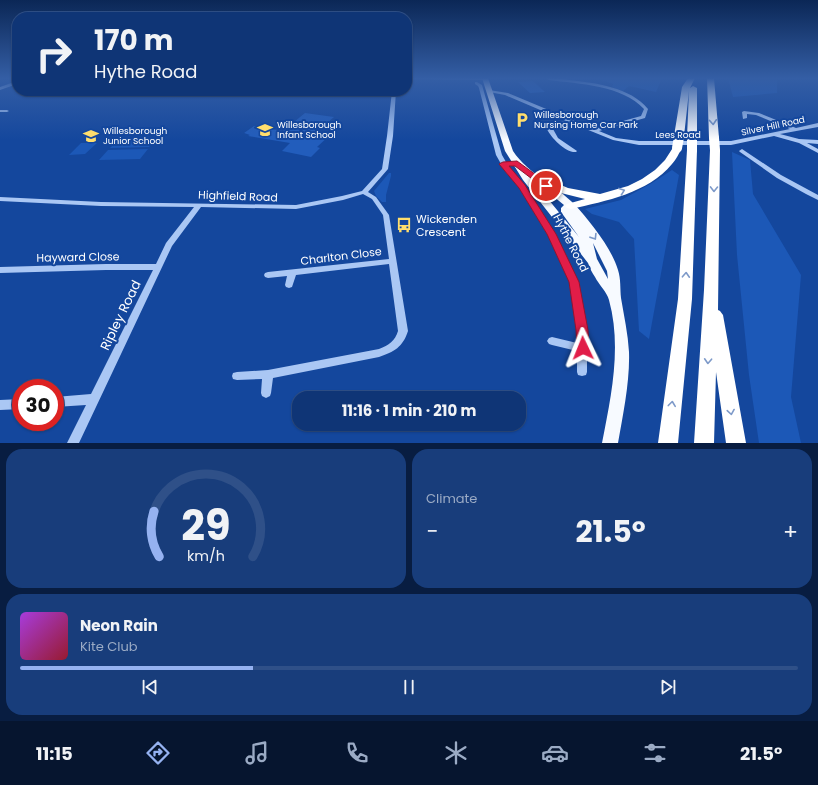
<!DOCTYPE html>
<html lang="en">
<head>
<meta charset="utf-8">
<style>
  body { margin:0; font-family:Poppins,sans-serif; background:#183d7b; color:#f1f3f6; height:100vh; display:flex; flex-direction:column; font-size:15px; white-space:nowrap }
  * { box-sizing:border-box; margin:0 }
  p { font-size:13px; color:#9babc5 }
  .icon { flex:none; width:22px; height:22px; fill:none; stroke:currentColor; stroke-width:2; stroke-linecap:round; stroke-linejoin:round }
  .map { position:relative; height:443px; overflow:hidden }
  .side { display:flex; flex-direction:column; gap:6px; padding:6px; background:#081d41; flex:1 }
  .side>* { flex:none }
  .top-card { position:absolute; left:12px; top:12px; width:400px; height:84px; border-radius:16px; box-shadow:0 1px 3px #0004,0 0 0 1px #2f5088; background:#0f3576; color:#f1f3f6; overflow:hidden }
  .speed { position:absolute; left:12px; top:379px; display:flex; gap:8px; font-size:20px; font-weight:700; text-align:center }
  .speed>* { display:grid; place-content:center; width:52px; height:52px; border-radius:50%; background:#0f3576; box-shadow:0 1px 3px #0004,0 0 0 1px #2f5088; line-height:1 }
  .speed .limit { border:6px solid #d22; background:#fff; color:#111 }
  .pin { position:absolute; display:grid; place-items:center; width:34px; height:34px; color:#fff; margin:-17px; border:2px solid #fff; border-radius:50%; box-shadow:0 1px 4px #0007 }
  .me { position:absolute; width:44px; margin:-22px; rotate:358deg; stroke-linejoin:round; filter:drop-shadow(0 0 3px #0008) }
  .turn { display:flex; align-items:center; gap:14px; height:84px; padding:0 16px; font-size:18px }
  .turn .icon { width:52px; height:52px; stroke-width:2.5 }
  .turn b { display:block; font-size:28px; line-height:34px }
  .big { font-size:30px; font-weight:700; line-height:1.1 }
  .side .card { flex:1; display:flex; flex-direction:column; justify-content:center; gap:6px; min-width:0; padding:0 14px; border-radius:16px; background:#183d7b }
  .side .dial { align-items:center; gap:0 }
  .dial svg { height:104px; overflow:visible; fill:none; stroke:#2f5088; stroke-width:7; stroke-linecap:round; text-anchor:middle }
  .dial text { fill:#f1f3f6; stroke:none }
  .song { display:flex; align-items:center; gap:12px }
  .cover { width:48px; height:48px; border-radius:6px; background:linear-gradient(135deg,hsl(280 70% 55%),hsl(350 70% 35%)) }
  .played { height:4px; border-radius:2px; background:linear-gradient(90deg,#95b2f1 30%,#2f5088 30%) }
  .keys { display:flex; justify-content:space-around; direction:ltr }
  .heat { display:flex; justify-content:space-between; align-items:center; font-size:22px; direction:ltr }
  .side .tiles { flex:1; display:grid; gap:6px; grid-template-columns:1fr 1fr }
  .card:last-child { grid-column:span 2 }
  .trip { position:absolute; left:292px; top:391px; width:234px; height:40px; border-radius:16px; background:#0f3576; box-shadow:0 1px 3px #0004,0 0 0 1px #2f5088; font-weight:700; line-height:40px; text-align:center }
  .dock { display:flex; height:64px; justify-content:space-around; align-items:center; background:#06152f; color:#9babc5 }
  .dock .icon { width:28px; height:28px }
  .dock .on { color:#95b2f1 }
  .dock b { font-size:18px; color:#f1f3f6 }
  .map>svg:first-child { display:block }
</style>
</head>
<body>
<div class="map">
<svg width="818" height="443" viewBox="0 0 818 443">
  <rect width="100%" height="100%" fill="#14479d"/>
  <!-- green -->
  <path fill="#1c58b7" d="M597 78H662L656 92 629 86 623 91 612 87 613 84Z
    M728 78H777V93L733 97Z
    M156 138 149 147 110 148 119 139Z
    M81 143H97L85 154 69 155Z
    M148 149 140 159 99 160 108 150Z
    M732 152 750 160 753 194 801 275 791 397 801 443H759L749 375 737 255Z
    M672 170 679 175 649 339 639 331 634 239 619 222 592 214 585 209 621 200 652 183Z
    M389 173H391V176L386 195V202H382L376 196 374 191Z"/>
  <!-- building -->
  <path fill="#225dbc" d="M533 81 545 92 530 93 518 82Z
    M305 113 334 117 316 132 330 135 317 147 320 148 311 157 282 151 290 143 248 136 250 135 244 133 254 126 283 131Z"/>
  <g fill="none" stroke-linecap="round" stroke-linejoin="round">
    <!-- minor -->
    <path fill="#aac7f4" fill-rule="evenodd" d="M407 78H486L488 79 486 80 407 79Z
      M545 78C552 77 562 79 569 80 596 83 630 87 648 109L645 118 599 131 616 138 639 141H731L790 129 756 115 747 114V118L743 119 742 112 744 111 759 113 796 128 818 123V127L780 134 799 139 818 140V144L807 143 818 149V153L799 143 774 136 731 145H639L613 140 571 123 560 125 553 129 558 138 577 151 576 152C566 153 551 138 547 129L556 123 566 121 505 95 489 92V90L508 93 594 129 641 116 644 109C622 85 579 84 549 80Z
      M17 81V84L0 90V87Z
      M475 82H477L482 85 502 155 506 162 517 161 520 163 517 165H508L510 169 524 185 556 235 578 282 587 330V346L588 348 587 350V372L586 375 582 376 578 375 577 372V351L552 345 549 344 547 341 549 338 552 337 577 343V330L570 282 548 235 519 187 505 171 496 155 479 88 478 86 475 84Z
      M392 91H396L393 136 388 169 368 192 376 197 389 215 408 331C403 347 394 352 379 357L273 378 271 393 270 396 266 398 262 396 261 393 262 379 237 380 233 379 232 376 233 373 237 372 268 370 379 349C389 345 395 341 398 331L389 264 296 275 292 287 289 288 286 287 285 285 287 276 268 278 265 277 264 275 265 273 268 272 389 259 383 215 372 199 363 194 343 200 296 209 201 207 172 246 79 443H67L86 405 55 407V397L91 394 153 270H106L0 273V267L106 264H156L166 243 194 207 101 206 0 201V197L101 202 296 205 342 196 362 191 382 169 387 136Z
      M0 110H7L9 111 7 112H0Z
      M742 149 781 175 818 195V200L806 194 777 178 740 152 739 151Z
      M21 399V409L0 410V400Z"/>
    <!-- major -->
    <path fill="#f7faff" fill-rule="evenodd" d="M482 78H488L513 151C528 174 556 185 575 205 590 221 612 249 618 270 621 279 620 289 621 298 624 316 628 334 629 352 630 381 623 415 618 443H602C611 397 622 347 609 300 607 292 599 285 595 277 592 273 590 268 588 263L523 180 505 151ZM531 178 564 205 561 208V212L579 237ZM593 243 607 271 608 279 597 259Z"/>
    <!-- highway -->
    <path fill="#fff" fill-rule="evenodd" d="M688 78H695L690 88 693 86 697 88V137L692 140 687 137 689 91 684 136 679 139 674 136 682 87Z
      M707 78H714L719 138 714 141 709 138Z
      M677 145 682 148C679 153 676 160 672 164 648 193 606 201 571 209L567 208 565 206 567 204 585 199 561 193 531 179 530 177 535 174 568 188 600 194 628 186 642 179 655 170 665 160 674 146Z
      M692 147 697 150 692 299 678 443H658L678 299 687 150Z
      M715 147 720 150 718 310 720 311 723 315 746 443H726L716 372 714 443H694L704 290 710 150Z"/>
    <!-- highway-bridge-far1 -->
    <path stroke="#fff" stroke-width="8" d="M679 138V136"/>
    <!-- highway-bridge -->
    <path stroke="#fff" stroke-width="10" d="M692 137V150
      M714 138 715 150
      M677 148 679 137"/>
  </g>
  <!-- one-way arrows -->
  <defs><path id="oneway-chevron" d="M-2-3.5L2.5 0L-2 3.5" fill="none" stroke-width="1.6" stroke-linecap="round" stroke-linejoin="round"/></defs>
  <g stroke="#7e9ac9">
    <use href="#oneway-chevron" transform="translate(713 122) rotate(86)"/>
    <use href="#oneway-chevron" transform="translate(714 189) rotate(91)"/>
    <use href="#oneway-chevron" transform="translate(622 191) rotate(-20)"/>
    <use href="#oneway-chevron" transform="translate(686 275) rotate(-87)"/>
    <use href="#oneway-chevron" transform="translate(708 361) rotate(93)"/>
    <use href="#oneway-chevron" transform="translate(672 404) rotate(-83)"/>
    <use href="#oneway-chevron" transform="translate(731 412) rotate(81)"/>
  </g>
  <use stroke="#7a98c9" href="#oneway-chevron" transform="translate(594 237) rotate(58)"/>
  <!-- sky -->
  <linearGradient id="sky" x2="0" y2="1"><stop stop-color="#0b2756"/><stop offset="0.56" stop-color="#345ea5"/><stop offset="1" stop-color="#345ea5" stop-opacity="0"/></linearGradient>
  <rect width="818" height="140" fill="url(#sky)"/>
  <!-- route -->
  <path fill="#e11d48" stroke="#92132f" d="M517 161 551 186 549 188H544L515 166H509L525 185 556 234 579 282 588 330 589 348 587 352 583 353 578 352 577 348 576 330 569 282 547 234 519 188 499 164 503 162Z"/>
  <!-- icons -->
  <defs>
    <symbol id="parking-bare" viewBox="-9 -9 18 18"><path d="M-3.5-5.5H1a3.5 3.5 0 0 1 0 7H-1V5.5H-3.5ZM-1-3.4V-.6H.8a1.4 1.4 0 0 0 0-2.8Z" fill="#ffde6d" stroke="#14479d" stroke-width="2.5" paint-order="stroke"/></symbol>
    <symbol id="school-bare" viewBox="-9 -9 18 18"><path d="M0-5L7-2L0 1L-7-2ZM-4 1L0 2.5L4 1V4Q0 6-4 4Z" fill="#ffde6d" stroke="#14479d" stroke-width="2.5" paint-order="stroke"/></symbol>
    <symbol id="bus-bare" viewBox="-9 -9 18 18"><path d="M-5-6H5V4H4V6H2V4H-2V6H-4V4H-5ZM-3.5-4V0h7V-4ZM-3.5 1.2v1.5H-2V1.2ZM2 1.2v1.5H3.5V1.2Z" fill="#ffde6d" stroke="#14479d" stroke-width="2.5" paint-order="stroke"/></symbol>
  </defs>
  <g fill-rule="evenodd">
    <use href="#parking-bare" x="511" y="109" width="22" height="22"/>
    <use href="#school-bare" x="254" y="119" width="22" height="22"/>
    <use href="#school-bare" x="80" y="125" width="22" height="22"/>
    <use href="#bus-bare" x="393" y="214" width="22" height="22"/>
  </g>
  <g text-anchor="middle" stroke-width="4" stroke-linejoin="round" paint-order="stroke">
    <!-- far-poi labels -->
    <g font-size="9" fill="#fff" stroke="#14479d" text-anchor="start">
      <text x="534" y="118">Willesborough<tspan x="534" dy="10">Nursing Home Car Park</tspan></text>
      <text x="277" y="128">Willesborough<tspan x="277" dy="10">Infant School</tspan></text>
      <text x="103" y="134">Willesborough<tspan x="103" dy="10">Junior School</tspan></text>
    </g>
    <!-- far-street labels -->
    <g font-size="9" fill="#fff" stroke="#14479d">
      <text transform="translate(773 126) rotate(-12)" y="3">Silver Hill Road</text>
      <text x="678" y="138">Lees Road</text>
    </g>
    <!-- street labels -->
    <g font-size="11" fill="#fff" stroke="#14479d">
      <text transform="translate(238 196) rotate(2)" y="4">Highfield Road</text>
      <text transform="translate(571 243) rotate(63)" y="4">Hythe Road</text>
      <text transform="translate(341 256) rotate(-7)" y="4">Charlton Close</text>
      <text transform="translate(78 257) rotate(-1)" y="4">Hayward Close</text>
    </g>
    <!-- poi labels -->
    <g font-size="11" fill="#fff" stroke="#14479d" text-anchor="start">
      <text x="416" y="223">Wickenden<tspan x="416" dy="13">Crescent</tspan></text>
    </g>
    <!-- near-street labels -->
    <g font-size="13" fill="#fff" stroke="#14479d">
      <text transform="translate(120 315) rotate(-64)" y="5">Ripley Road</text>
    </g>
  </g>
</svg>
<div class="speed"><div class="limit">30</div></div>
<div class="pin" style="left:546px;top:186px;background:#d93025"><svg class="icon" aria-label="arrive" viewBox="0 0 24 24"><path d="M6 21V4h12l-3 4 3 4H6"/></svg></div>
<svg class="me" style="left:583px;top:348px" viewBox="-20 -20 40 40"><path d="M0-17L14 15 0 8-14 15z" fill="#e11d48" stroke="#fff" stroke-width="4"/></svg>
<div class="trip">11:16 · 1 min · 210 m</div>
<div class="top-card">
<div class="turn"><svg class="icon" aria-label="right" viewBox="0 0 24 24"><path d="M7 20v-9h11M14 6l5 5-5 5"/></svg><div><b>170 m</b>Hythe Road</div></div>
</div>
</div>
<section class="side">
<div class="tiles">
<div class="card dial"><svg viewBox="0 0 100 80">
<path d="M14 69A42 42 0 1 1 86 69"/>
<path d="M14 69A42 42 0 0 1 10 34" stroke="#95b2f1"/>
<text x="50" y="56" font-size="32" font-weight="700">29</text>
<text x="50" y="72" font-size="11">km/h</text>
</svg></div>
<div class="card"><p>Climate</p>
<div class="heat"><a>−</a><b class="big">21.5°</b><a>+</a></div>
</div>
<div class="card">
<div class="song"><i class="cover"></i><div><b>Neon Rain</b><p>Kite Club</p></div></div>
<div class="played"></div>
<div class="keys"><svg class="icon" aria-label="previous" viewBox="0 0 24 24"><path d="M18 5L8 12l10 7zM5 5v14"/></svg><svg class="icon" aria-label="pause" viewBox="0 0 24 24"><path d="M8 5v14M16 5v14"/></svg><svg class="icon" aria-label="next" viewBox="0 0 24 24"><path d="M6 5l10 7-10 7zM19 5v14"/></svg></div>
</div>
</div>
</section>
<nav class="dock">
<b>11:15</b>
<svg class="icon on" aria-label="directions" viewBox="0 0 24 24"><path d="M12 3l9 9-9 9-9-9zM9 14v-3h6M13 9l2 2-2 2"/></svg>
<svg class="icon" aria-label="music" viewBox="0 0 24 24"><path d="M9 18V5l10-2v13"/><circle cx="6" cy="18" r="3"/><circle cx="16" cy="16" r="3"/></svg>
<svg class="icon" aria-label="phone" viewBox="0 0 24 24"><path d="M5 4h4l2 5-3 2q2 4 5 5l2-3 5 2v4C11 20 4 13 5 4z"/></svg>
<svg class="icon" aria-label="climate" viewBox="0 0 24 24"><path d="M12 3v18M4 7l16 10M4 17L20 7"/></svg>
<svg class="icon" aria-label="car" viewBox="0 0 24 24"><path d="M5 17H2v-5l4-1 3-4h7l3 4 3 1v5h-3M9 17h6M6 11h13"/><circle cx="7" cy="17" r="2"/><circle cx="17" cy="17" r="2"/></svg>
<svg class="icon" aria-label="filters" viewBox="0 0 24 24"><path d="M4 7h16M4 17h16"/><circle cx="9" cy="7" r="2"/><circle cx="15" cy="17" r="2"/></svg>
<b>21.5°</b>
</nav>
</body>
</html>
